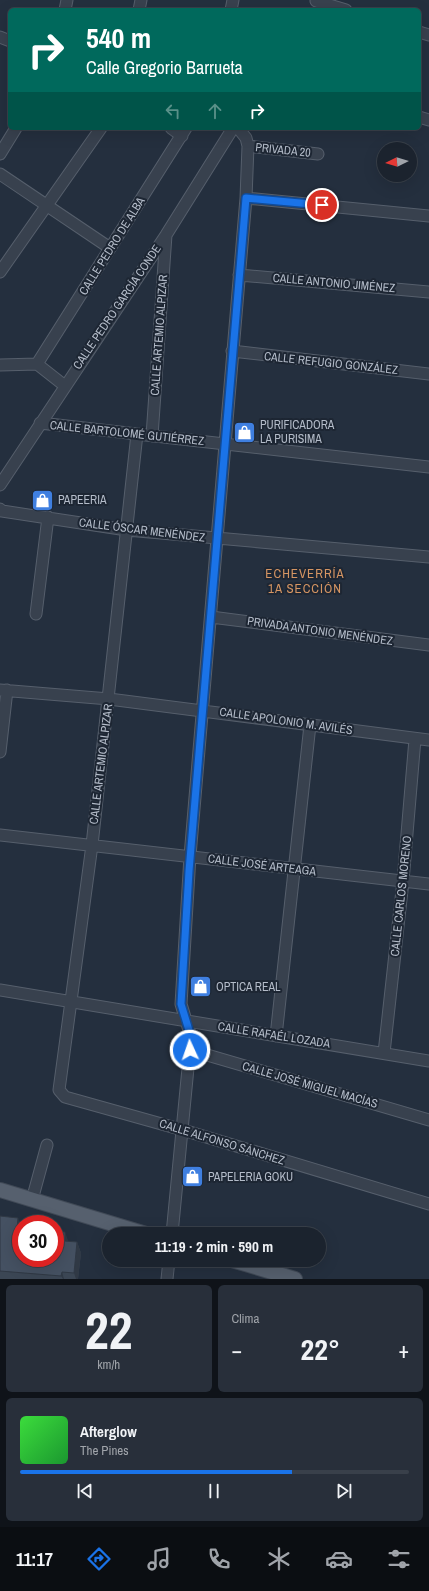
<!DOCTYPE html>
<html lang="es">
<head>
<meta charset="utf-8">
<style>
  body { margin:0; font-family:"Archivo Narrow",sans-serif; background:#282f3a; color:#f1f3f6; height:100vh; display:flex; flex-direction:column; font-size:15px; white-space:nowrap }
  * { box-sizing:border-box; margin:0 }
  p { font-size:13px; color:#a0a4aa }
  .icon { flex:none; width:22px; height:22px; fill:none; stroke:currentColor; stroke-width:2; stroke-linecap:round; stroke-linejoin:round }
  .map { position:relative; height:1279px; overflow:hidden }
  .sheet { display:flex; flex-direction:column; gap:6px; padding:6px; background:#0f1319; flex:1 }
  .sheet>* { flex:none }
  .banner { position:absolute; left:8px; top:8px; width:413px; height:122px; border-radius:6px; box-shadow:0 4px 16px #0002,0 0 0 1px #39404a; background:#00695c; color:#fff; overflow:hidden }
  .needle { width:26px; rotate:265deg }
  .buttons { position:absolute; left:377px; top:142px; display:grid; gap:8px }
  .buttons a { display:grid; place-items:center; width:40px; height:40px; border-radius:50%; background:#1b232e; box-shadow:0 4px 16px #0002,0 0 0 1px #39404a; font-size:20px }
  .speed { position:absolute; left:12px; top:1215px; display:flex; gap:8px; font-size:20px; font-weight:700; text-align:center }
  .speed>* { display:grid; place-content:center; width:52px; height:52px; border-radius:50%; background:#1b232e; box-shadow:0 4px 16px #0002,0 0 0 1px #39404a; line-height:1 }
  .speed .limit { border:6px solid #d22; background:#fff; color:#111 }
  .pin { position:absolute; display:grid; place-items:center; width:34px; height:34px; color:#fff; margin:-17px; border:2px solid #fff; border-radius:50%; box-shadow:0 1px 4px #0007 }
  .me { position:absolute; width:44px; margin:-22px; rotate:357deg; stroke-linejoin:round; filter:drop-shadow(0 0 3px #0008) }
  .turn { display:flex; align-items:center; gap:14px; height:84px; padding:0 12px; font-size:18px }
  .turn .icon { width:52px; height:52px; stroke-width:2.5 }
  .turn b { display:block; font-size:28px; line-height:34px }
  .lanes { display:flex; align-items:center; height:38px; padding:0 12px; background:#0003; justify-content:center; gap:20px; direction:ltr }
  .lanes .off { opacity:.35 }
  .big { font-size:30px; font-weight:700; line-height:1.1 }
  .sheet .card { flex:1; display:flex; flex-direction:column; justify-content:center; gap:6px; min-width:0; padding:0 14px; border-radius:6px; background:#282f3a }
  .sheet .dial { align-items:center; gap:0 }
  .dial b { font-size:52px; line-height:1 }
  .song { display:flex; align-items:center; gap:12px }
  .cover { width:48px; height:48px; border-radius:6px; background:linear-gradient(135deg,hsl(120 70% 55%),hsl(130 70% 35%)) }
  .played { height:4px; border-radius:2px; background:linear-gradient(90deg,#1a73e8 70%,#39404a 70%) }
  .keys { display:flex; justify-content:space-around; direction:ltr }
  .heat { display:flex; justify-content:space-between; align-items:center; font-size:22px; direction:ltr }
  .sheet .tiles { flex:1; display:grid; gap:6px; grid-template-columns:1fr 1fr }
  .card:last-child { grid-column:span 2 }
  .trip { position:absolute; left:102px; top:1227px; width:224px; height:40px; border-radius:20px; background:#1b232e; box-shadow:0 4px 16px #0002,0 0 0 1px #39404a; font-weight:700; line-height:40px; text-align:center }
  .dock { display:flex; height:64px; justify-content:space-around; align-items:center; background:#0b0e12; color:#a0a4aa }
  .dock .icon { width:28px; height:28px }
  .dock .on { color:#1a73e8 }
  .dock b { font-size:18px; color:#f1f3f6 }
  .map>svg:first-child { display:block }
</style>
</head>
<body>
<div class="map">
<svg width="429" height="1279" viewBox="0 0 429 1279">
  <rect width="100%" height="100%" fill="#242f3e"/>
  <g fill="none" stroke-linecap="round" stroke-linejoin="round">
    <defs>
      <path id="minor" d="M316 1 346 10
        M65 10 67 0
        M139 10 141 0
        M231 10 233 0
        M419 32 429 35
        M0 37 10 41
        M419 117 429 120
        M171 128 182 136
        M248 146 318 154
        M0 154 16 128
        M0 174 110 248
        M246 198 429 216
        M0 272 101 128
        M239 275 429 292
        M232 351 429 374
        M37 364 186 128
        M0 365 37 364 65 386
        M40 423 429 467
        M137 434 92 845 59 1090 65 1097 183 1130 429 1204
        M152 436 166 235
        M0 485 166 235 233 128
        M0 509 2 511 127 530 429 557
        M36 614 48 517
        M211 617 429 645
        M0 690 109 699 429 740
        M0 752 7 690
        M0 835 429 884
        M0 990 429 1061
        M276 1036 310 725
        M190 1050 429 1120
        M384 1053 403 881 415 739
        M32 1200 47 1145
        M172 1234 191 1037 181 1004 190 856 246 198 248 146 246 138 238 128
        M167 1279 169 1260"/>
      <path id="major" d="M0 1190 146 1234
        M232 1260 295 1279"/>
    </defs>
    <!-- minor casing -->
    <use href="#minor" stroke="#565f6c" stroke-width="13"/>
    <!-- major casing -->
    <use href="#major" stroke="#414a57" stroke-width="16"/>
    <!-- minor -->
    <use href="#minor" stroke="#38414e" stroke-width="11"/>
    <!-- major -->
    <use href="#major" stroke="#56606e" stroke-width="14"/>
  </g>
  <!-- wall -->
  <path fill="#3b4654" d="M0 1216 21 1258 68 1241 77 1242 81 1253 78 1279H0Z"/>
  <!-- shaded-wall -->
  <path fill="#303945" d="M18 1218 21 1227V1239L17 1229Z
    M65 1232 69 1243 65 1241Z
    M77 1242 81 1253 78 1279H76L74 1273Z
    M62 1272 64 1279H63L61 1276Z"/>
  <!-- building -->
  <path fill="#455162" stroke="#303945" d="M0 1216 18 1218 17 1229H21V1258H55V1232H65V1241L77 1242 74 1273 62 1272 61 1276 0 1271Z"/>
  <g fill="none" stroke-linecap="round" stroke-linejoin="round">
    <defs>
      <path id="route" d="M190 1050 191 1037 181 1004 189 871 246 198 322 205"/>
    </defs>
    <!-- route casing -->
    <use href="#route" stroke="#114b97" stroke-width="10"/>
    <!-- route -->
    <use href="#route" stroke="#1a73e8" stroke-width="7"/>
  </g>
  <!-- icons -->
  <defs>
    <symbol id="shop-square" viewBox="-11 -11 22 22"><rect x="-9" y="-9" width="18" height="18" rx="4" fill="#3f7fe0" stroke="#1d2633"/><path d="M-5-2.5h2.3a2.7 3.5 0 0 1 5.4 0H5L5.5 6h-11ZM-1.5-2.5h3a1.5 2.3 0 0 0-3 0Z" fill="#fff"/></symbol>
  </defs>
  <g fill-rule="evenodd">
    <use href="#shop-square" x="232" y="420" width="25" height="25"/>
    <use href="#shop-square" x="30" y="488" width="25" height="25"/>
    <use href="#shop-square" x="188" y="974" width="25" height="25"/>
    <use href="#shop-square" x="180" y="1164" width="25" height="25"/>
  </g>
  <g text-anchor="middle" stroke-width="4" stroke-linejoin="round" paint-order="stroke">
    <!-- street labels -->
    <g font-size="12" fill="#b4bcc9" stroke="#1d2633">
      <text transform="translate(283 150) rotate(6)" y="4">PRIVADA 20</text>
      <text transform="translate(112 246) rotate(-58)" y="4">CALLE PEDRO DE ALBA</text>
      <text transform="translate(334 283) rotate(5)" y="4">CALLE ANTONIO JIMÉNEZ</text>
      <text transform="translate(117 307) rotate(-56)" y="4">CALLE PEDRO GARCÍA CONDE</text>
      <text transform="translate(159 335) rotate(-86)" y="4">CALLE ARTEMIO ALPIZAR</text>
      <text transform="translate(331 363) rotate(6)" y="4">CALLE REFUGIO GONZÁLEZ</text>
      <text transform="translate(127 433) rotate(6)" y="4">CALLE BARTOLOMÉ GUTIÉRREZ</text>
      <text transform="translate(142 530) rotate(7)" y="4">CALLE ÓSCAR MENÉNDEZ</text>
      <text transform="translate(320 631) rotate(8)" y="4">PRIVADA ANTONIO MENÉNDEZ</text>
      <text transform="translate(286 721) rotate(8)" y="4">CALLE APOLONIO M. AVILÉS</text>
      <text transform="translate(101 764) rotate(-83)" y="4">CALLE ARTEMIO ALPIZAR</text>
      <text transform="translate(262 865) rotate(7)" y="4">CALLE JOSÉ ARTEAGA</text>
      <text transform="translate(401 896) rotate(-84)" y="4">CALLE CARLOS MORENO</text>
      <text transform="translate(274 1035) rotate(9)" y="4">CALLE RAFAÉL LOZADA</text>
      <text transform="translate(310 1085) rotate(16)" y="4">CALLE JOSÉ MIGUEL MACÍAS</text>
      <text transform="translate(222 1142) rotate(17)" y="4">CALLE ALFONSO SÁNCHEZ</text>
    </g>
    <!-- poi labels -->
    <g font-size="12" fill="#b4bcc9" stroke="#1d2633" text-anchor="start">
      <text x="260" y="429">PURIFICADORA<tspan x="260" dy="14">LA PURISIMA</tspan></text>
      <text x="58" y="504">PAPEERIA</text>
      <text x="216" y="991">OPTICA REAL</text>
      <text x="208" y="1181">PAPELERIA GOKU</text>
    </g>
    <!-- neighbourhood labels -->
    <g font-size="13" letter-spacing="1" fill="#d59563" stroke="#1d2633">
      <text x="305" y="578">ECHEVERRÍA<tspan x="305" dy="15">1A SECCIÓN</tspan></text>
    </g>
  </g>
</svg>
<div class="buttons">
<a><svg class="needle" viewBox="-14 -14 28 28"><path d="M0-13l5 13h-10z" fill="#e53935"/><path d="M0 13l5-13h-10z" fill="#a0a4aa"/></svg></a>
</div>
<div class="speed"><div class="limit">30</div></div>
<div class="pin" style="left:322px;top:205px;background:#d93025"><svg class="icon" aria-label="arrive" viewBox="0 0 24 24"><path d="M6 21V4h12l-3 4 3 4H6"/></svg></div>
<svg class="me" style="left:190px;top:1050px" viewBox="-20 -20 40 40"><circle r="17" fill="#1a73e8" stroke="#fff" stroke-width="3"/><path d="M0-11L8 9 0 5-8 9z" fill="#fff"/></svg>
<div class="trip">11:19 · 2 min · 590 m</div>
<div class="banner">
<div class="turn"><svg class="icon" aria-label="right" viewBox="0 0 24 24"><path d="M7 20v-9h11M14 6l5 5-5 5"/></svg><div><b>540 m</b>Calle Gregorio Barrueta</div></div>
<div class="lanes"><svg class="icon off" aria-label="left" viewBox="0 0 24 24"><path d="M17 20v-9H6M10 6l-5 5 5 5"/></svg><svg class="icon off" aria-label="ahead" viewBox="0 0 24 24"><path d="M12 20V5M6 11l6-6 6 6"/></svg><svg class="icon" aria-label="right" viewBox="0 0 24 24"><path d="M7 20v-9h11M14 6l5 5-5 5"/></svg></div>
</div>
</div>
<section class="sheet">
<div class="tiles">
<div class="card dial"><b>22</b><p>km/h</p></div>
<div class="card"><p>Clima</p>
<div class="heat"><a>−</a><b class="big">22°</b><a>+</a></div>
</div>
<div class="card">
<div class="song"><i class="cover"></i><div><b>Afterglow</b><p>The Pines</p></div></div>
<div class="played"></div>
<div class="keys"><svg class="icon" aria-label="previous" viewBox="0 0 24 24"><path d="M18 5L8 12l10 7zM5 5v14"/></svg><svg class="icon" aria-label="pause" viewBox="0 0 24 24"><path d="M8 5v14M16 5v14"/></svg><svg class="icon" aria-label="next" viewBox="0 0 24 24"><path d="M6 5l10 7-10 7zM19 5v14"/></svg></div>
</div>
</div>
</section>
<nav class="dock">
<b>11:17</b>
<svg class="icon on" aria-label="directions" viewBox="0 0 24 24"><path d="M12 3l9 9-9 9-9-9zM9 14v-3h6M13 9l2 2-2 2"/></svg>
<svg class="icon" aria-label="music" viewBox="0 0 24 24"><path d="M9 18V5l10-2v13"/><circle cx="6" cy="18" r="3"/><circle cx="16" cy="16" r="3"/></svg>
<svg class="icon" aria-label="phone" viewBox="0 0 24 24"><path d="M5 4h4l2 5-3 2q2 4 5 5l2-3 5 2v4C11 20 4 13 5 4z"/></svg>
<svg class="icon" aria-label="climate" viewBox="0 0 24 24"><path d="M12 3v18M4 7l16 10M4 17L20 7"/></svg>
<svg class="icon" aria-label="car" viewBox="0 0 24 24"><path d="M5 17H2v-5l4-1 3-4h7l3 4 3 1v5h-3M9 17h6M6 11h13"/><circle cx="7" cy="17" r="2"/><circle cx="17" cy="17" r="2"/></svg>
<svg class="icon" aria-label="filters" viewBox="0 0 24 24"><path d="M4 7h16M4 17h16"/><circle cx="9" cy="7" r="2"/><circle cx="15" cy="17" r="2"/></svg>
</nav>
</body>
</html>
